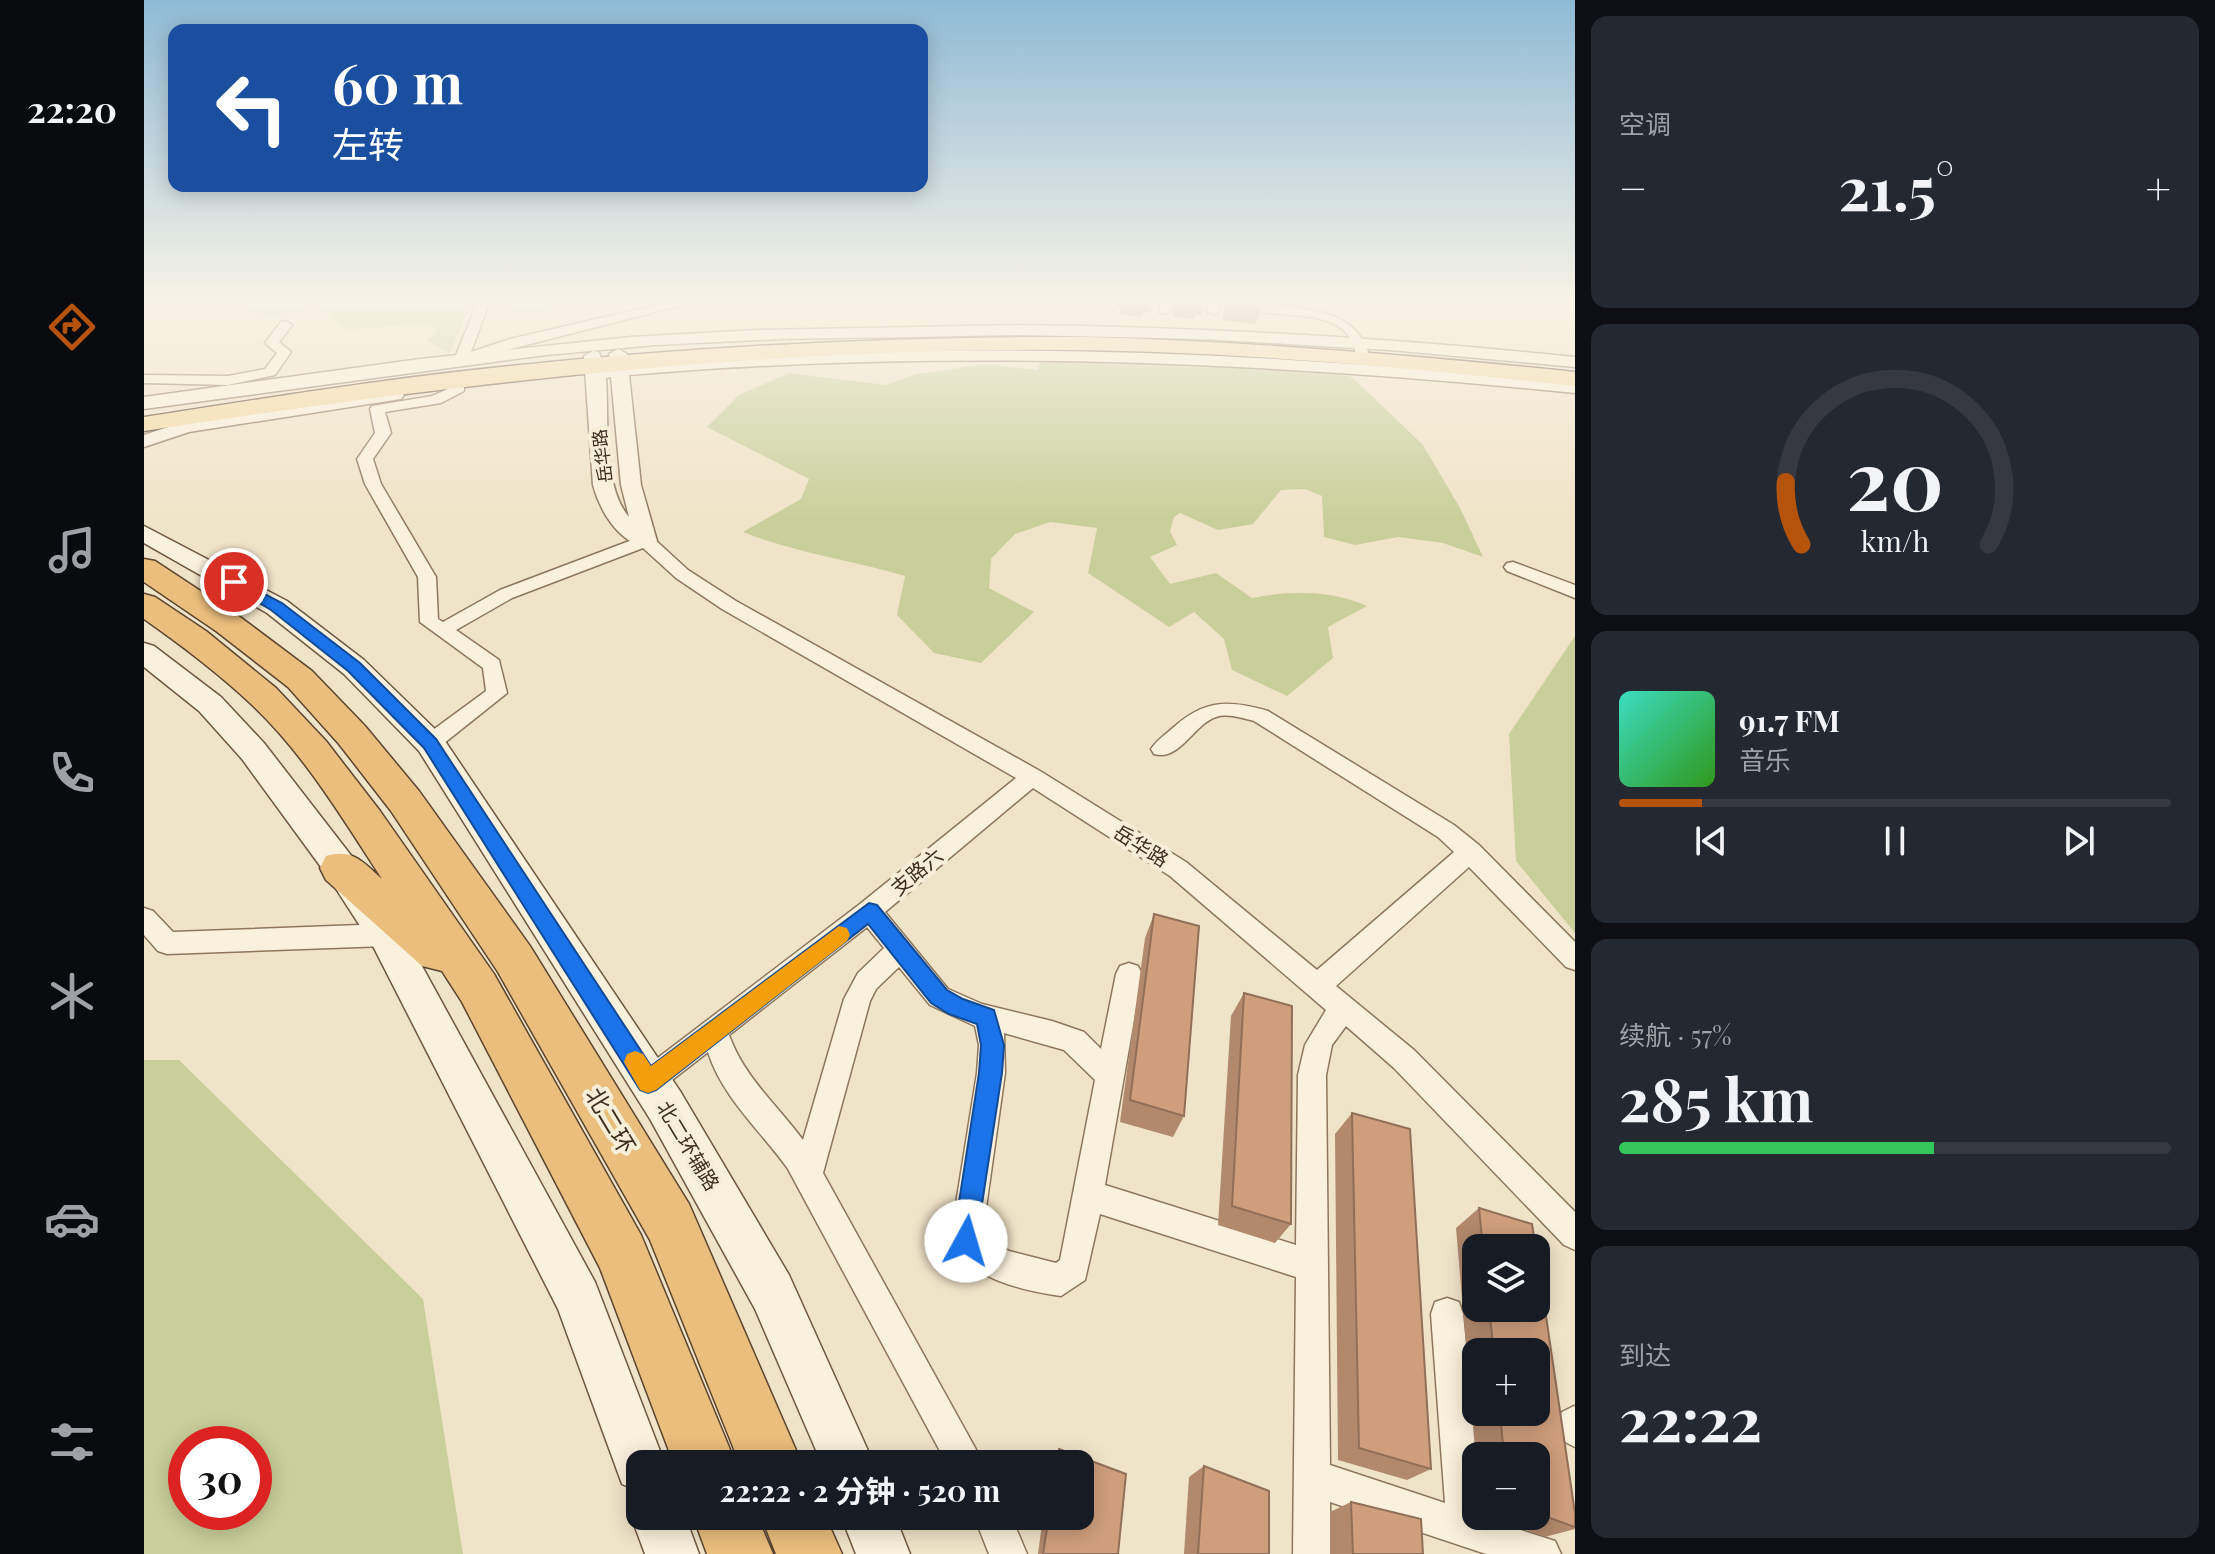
<!DOCTYPE html>
<html lang="zh">
<head>
<meta charset="utf-8">
<style>
  body { margin:0; font-family:"Playfair Display","Noto Sans SC",serif; background:#242831; color:#f1f3f6; height:100vh; display:flex; flex-direction:column; font-size:30px; white-space:nowrap }
  * { box-sizing:border-box; margin:0 }
  p { font-size:26px; color:#9ea1a6 }
  .icon { flex:none; width:44px; height:44px; fill:none; stroke:currentColor; stroke-width:2; stroke-linecap:round; stroke-linejoin:round }
  .map { position:relative; flex:1; overflow:hidden }
  .drawer { display:flex; flex-direction:column; gap:16px; padding:16px; background:#0d0f14; width:640px }
  .drawer>* { flex:none }
  .banner { position:absolute; left:24px; top:24px; width:760px; height:168px; border-radius:16px; box-shadow:0 4px 20px #0003; background:#1a4fa0; color:#fff; overflow:hidden }
  .buttons { position:absolute; left:1318px; top:1234px; display:grid; gap:16px }
  .buttons a { display:grid; place-items:center; width:88px; height:88px; border-radius:16px; background:#171b24; box-shadow:0 4px 20px #0003; font-size:40px }
  .speed { position:absolute; left:24px; top:1426px; display:flex; gap:16px; font-size:40px; font-weight:700; text-align:center }
  .speed>* { display:grid; place-content:center; width:104px; height:104px; border-radius:50%; background:#171b24; box-shadow:0 4px 20px #0003; line-height:1 }
  .speed .limit { border:12px solid #d22; background:#fff; color:#111 }
  .pin { position:absolute; display:grid; place-items:center; width:68px; height:68px; color:#fff; margin:-34px; border:4px solid #fff; border-radius:50%; box-shadow:0 2px 8px #0007 }
  .me { position:absolute; width:88px; margin:-44px; rotate:6deg; stroke-linejoin:round; filter:drop-shadow(0 0 6px #0008) }
  .turn { display:flex; align-items:center; gap:28px; height:168px; padding:0 32px; font-size:36px }
  .turn .icon { width:104px; height:104px; stroke-width:2.5 }
  .turn b { display:block; font-size:56px; line-height:68px }
  .big { font-size:60px; font-weight:700; line-height:1.1 }
  .drawer .tile { flex:1; display:flex; flex-direction:column; justify-content:center; gap:12px; min-width:0; padding:0 28px; border-radius:16px; background:#242831 }
  .drawer .dial { align-items:center; gap:0 }
  .dial svg { height:208px; overflow:visible; fill:none; stroke:#363941; stroke-width:7; stroke-linecap:round; text-anchor:middle }
  .dial text { fill:#f1f3f6; stroke:none }
  .song { display:flex; align-items:center; gap:24px }
  .cover { width:96px; height:96px; border-radius:12px; background:linear-gradient(135deg,hsl(170 70% 55%),hsl(110 70% 35%)) }
  .played { height:8px; border-radius:4px; background:linear-gradient(90deg,#b45309 15%,#363941 15%) }
  .keys { display:flex; justify-content:space-around; direction:ltr }
  .heat { display:flex; justify-content:space-between; align-items:center; font-size:44px; direction:ltr }
  .charge { height:12px; border-radius:6px; background:linear-gradient(90deg,#34c759 57%,#363941 0) }
  .trip { position:absolute; left:482px; top:1450px; width:468px; height:80px; border-radius:16px; background:#171b24; box-shadow:0 4px 20px #0003; font-weight:700; line-height:80px; text-align:center }
  main { display:flex; flex:1; min-height:0 }
  .tabs { display:flex; flex-direction:column; width:144px; justify-content:space-around; align-items:center; background:#090b0e; color:#9ea1a6 }
  .tabs .icon { width:56px; height:56px }
  .tabs .active { color:#b45309 }
  .tabs b { font-size:36px; color:#f1f3f6 }
  .map>svg:first-child { display:block }
</style>
</head>
<body>
<main>
<nav class="tabs">
<b>22:20</b>
<svg class="icon active" aria-label="directions" viewBox="0 0 24 24"><path d="M12 3l9 9-9 9-9-9zM9 14v-3h6M13 9l2 2-2 2"/></svg>
<svg class="icon" aria-label="music" viewBox="0 0 24 24"><path d="M9 18V5l10-2v13"/><circle cx="6" cy="18" r="3"/><circle cx="16" cy="16" r="3"/></svg>
<svg class="icon" aria-label="phone" viewBox="0 0 24 24"><path d="M5 4h4l2 5-3 2q2 4 5 5l2-3 5 2v4C11 20 4 13 5 4z"/></svg>
<svg class="icon" aria-label="climate" viewBox="0 0 24 24"><path d="M12 3v18M4 7l16 10M4 17L20 7"/></svg>
<svg class="icon" aria-label="car" viewBox="0 0 24 24"><path d="M5 17H2v-5l4-1 3-4h7l3 4 3 1v5h-3M9 17h6M6 11h13"/><circle cx="7" cy="17" r="2"/><circle cx="17" cy="17" r="2"/></svg>
<svg class="icon" aria-label="filters" viewBox="0 0 24 24"><path d="M4 7h16M4 17h16"/><circle cx="9" cy="7" r="2"/><circle cx="15" cy="17" r="2"/></svg>
</nav>
<div class="map">
<svg width="1431" height="1554" viewBox="0 0 1431 1554">
  <rect width="100%" height="100%" fill="#f0e4c8"/>
  <!-- green -->
  <path fill="#c9cf9b" fill-rule="evenodd" d="M89 301H325L324 311 306 353 283 341 294 330 280 323 203 330C164 295 166 317 128 316 112 315 94 308 79 305Z
    M472 301 437 310 367 313 356 303Z
    M898 356 1152 367 1208 377 1279 445 1316 508 1339 557 1299 543 1254 537 1211 545 1180 537 1178 496 1161 489 1137 490 1109 524 1074 530 1036 513 1030 517 1026 531 1033 545 1006 557 1026 584 1072 573 1108 598C1147 590 1187 590 1223 606L1184 627 1189 658 1143 696 1088 670 1080 639 1050 612 1025 627 944 573 953 528 906 522 871 534 847 559 845 588 890 612 837 663 790 653 753 615 761 576C707 560 652 553 599 532L657 499 665 479 563 427 595 395 645 373 742 385 768 375 842 364 894 370Z
    M1431 636V933L1372 861 1365 734Z
    M0 1060H35L279 1299 319 1554H0ZM110 1444V1512H42V1444Z"/>
  <g fill="none" stroke-linecap="round" stroke-linejoin="round">
    <defs>
      <path id="minor" d="M334 301H346L327 352 366 339 530 301H554L312 363 310 360Z
        M966 301H978L971 309 967 308Z
        M1016 301H1028L1024 313H1016Z
        M1065 301H1077L1073 315 1063 312Z
        M1122 305C1164 309 1214 309 1226 358L1214 361C1212 355 1211 348 1208 342 1195 311 1145 317 1118 312V306Z
        M142 321 148 325 135 342 147 352 131 375 84 385 0 383V375L84 376 121 369 133 353 121 343 137 322Z
        M315 384 320 385V391L297 403 241 412 247 433 229 459 237 484 292 577 294 619 299 622 356 590 496 537H508L544 570 592 601 896 771 1042 862 1173 970 1310 852 1294 837 1110 721C1098 718 1084 713 1072 717 1050 724 1035 762 1010 754L1007 749C1013 740 1022 734 1030 727 1061 699 1086 700 1124 711L1310 825 1335 845 1431 942V970L1422 967 1325 867 1192 986 1270 1050 1431 1212V1250L1420 1245 1250 1068 1202 1026 1188 1045 1182 1075 1186 1465 1301 1503 1287 1314 1291 1302 1303 1298 1315 1302 1319 1314 1333 1456 1332 1516 1411 1541 1417 1554H1342L1186 1502 1187 1554H1149L1152 1277 956 1214 941 1280 917 1296C881 1291 822 1278 806 1241L833 1073 835 1045 831 1026 786 1005 755 967 732 989 726 1001 679 1173 840 1464H803L644 1169C617 1131 578 1097 564 1052L514 1091 504 1095 494 1091 490 1082 494 1073 716 904 872 778 578 609 532 578 499 548 368 598 312 630 355 660 363 693 294 748H278L275 743 278 738 342 691 339 668 276 622 274 577 221 484 213 459 231 433 226 409 228 406 288 396ZM889 788 1026 876 1182 1010 1161 1045 1154 1075 1152 1245 961 1185 998 974 994 966 985 963 976 966 972 974 957 1049 940 1032 908 1021 838 1004 804 989 741 912ZM723 927 740 948 714 973 700 999 659 1140C633 1105 600 1077 585 1035ZM860 1033 920 1050 951 1080 916 1260 912 1263 865 1251 838 1236 861 1073Z
        M1369 562 1431 585V598L1363 571 1360 567 1363 563Z
        M0 908 9 911 29 932 242 924 251 928 255 935 251 942 242 946 23 954 14 951 0 935Z
        M1430 1406 1431 1407V1447L1419 1441 1412 1424 1418 1412Z
        M830 1516H867L883 1554H845Z"/>
      <path id="tertiary" d="M875 325C1061 327 1246 338 1431 357V367L1246 350 1060 339 875 335 638 339 512 345 402 355 0 409V397L276 359 487 337 613 330Z
        M474 349 483 354 484 365C799 338 1116 351 1431 383V393C1117 361 800 348 485 375L497 485 513 541 502 548C473 540 456 511 449 485L440 356 449 351 455 352 460 367H467L465 354ZM467 377 477 485 485 517C458 486 465 417 462 378Z
        M251 390 260 395 257 399 45 432 0 447V435L42 421Z"/>
      <path id="secondary" d="M0 526 143 601 220 660 297 735 536 1091 645 1275 730 1464H678L611 1309 506 1119 275 751 200 674 123 613 0 543Z
        M0 643 10 646 77 697 120 743 209 858 255 924 451 1282 521 1464H496V1492L478 1484 414 1309 229 946 185 878 98 759 55 711 0 667Z
        M496 1497V1516H541L555 1554H501L487 1516Z
        M697 1516H751L766 1554H712Z"/>
      <path id="primary" d="M945 337C1108 342 1269 355 1431 372V386C1242 365 1052 348 862 350 572 353 286 387 0 431V417C104 401 207 384 311 372 522 348 734 336 945 337Z"/>
      <path id="trunk" d="M0 559 11 561 96 617 168 671 221 726 275 791 386 946 545 1204 658 1464H596L506 1240 354 972 247 811 195 744 144 687 72 631 0 582Z
        M0 594 11 597 62 631 132 688 182 741 236 811 350 974 497 1235 592 1464H530L456 1268 318 1002 298 971 278 966 182 880 176 868 182 856C209 848 219 862 238 879 199 819 159 752 106 703 73 672 37 645 0 619Z
        M549 1516H613L629 1554H563Z
        M617 1516H681L698 1554H632Z"/>
    </defs>
    <!-- minor casing -->
    <use href="#minor" stroke="#8d765c" stroke-width="3"/>
    <!-- tertiary casing -->
    <use href="#tertiary" stroke="#8d765c" stroke-width="3"/>
    <!-- secondary casing -->
    <use href="#secondary" stroke="#6f573f" stroke-width="3"/>
    <!-- primary casing -->
    <use href="#primary" stroke="#5b4430" stroke-width="3"/>
    <!-- trunk casing -->
    <use href="#trunk" stroke="#5b4430" stroke-width="3"/>
    <!-- minor -->
    <use href="#minor" fill="#faf1dc" fill-rule="evenodd"/>
    <!-- tertiary -->
    <use href="#tertiary" fill="#faf1dc" fill-rule="evenodd"/>
    <!-- secondary -->
    <use href="#secondary" fill="#faf1dc" fill-rule="evenodd"/>
    <!-- primary -->
    <use href="#primary" fill="#f3d9a0" fill-rule="evenodd"/>
    <!-- trunk -->
    <use href="#trunk" fill="#eabe7c" fill-rule="evenodd"/>
  </g>
  <!-- wall -->
  <path fill="#b2896c" fill-rule="evenodd" d="M978 301H1009L1006 313H999L998 317 976 314Z
    M1031 301H1061L1058 315H1051L1050 319 1028 316Z
    M1082 301H1118L1112 324 1079 320Z
    M1130 301H1160L1158 309 1129 305Z
    M1010 914 1040 1116 1029 1137 976 1122 1001 938Z
    M1100 993 1147 1224 1131 1243 1074 1225 1087 1016Z
    M1208 1113 1287 1469 1263 1480 1194 1460 1191 1134Z
    M1335 1208 1388 1224 1431 1513V1529L1401 1537 1346 1516H1392V1456H1332V1461L1312 1228ZM1332 1248H1392V1308H1332ZM1332 1352H1392V1412H1332Z
    M915 1449 982 1474 974 1554H894L899 1516H936V1464H907L908 1458Z
    M1060 1466 1125 1554H1040L1045 1477Z
    M1207 1502 1279 1554H1186V1512Z"/>
  <!-- building -->
  <path fill="#cf9f7d" stroke="#916f58" stroke-width="2" d="M1010 914 1055 926 1040 1116 986 1100Z
    M1100 993 1148 1006 1147 1224 1088 1206Z
    M1208 1113 1266 1129 1287 1469 1215 1448Z
    M1335 1208 1388 1224 1392 1248H1339Z
    M1392 1248 1431 1513V1527L1392 1513V1456H1360L1356 1412H1392V1352H1350L1345 1308H1392Z
    M915 1449 982 1474 974 1554H899L905 1516H936V1464H912Z
    M1060 1466 1125 1491V1554H1054Z
    M1207 1502 1277 1519 1279 1554H1209Z"/>
  <!-- sky -->
  <linearGradient id="sky" x2="0" y2="1"><stop stop-color="#8fbad6"/><stop offset="0.58" stop-color="#f8f3e6"/><stop offset="1" stop-color="#f8f3e6" stop-opacity="0"/></linearGradient>
  <rect width="1431" height="519" fill="url(#sky)"/>
  <!-- route -->
  <path fill="#1a73e8" stroke="#114b97" stroke-width="2" d="M90 578 138 603 216 663 292 739 507 1066 725 903 733 905 803 990 819 999 850 1010 860 1045 858 1073 831 1250 822 1254 813 1250 809 1241 835 1073 837 1045 833 1024 805 1014 787 1003 724 924 512 1090 504 1093 496 1090 280 748 204 671 127 610 85 585 83 582Z"/>
  <!-- slow -->
  <path fill="#f59e0b" d="M695 926 703 928 706 935 703 941 512 1090 504 1093 496 1090 480 1062 483 1054 491 1051 499 1054 507 1066Z"/>
  <g text-anchor="middle" stroke-width="8" stroke-linejoin="round" paint-order="stroke">
    <!-- far-street labels -->
    <g font-size="18" fill="#3d2e20" stroke="#f7eed8">
      <text transform="translate(459 456) rotate(-97)" y="6">岳华路</text>
    </g>
    <!-- street labels -->
    <g font-size="20" fill="#3d2e20" stroke="#f7eed8">
      <text transform="translate(997 846) rotate(32)" y="7">岳华路</text>
      <text transform="translate(773 872) rotate(-40)" y="7">支路六</text>
      <text transform="translate(544 1146) rotate(59)" y="7">北二环辅路</text>
    </g>
    <!-- near-street labels -->
    <g font-size="24" fill="#3d2e20" stroke="#f7eed8">
      <text transform="translate(466 1121) rotate(59)" y="8">北二环</text>
    </g>
  </g>
</svg>
<div class="buttons">
<a><svg class="icon" aria-label="layers" viewBox="0 0 24 24"><path d="M12 4l9 5-9 5-9-5zM3 14l9 5 9-5"/></svg></a>
<a>+</a>
<a>−</a>
</div>
<div class="speed"><div class="limit">30</div></div>
<div class="pin" style="left:90px;top:582px;background:#d93025"><svg class="icon" aria-label="arrive" viewBox="0 0 24 24"><path d="M6 21V4h12l-3 4 3 4H6"/></svg></div>
<svg class="me" style="left:822px;top:1241px" viewBox="-20 -20 40 40"><circle r="19" fill="#fff"/><path d="M0-13L10 11 0 6-10 11z" fill="#1a73e8"/></svg>
<div class="trip">22:22 · 2 分钟 · 520 m</div>
<div class="banner">
<div class="turn"><svg class="icon" aria-label="left" viewBox="0 0 24 24"><path d="M17 20v-9H6M10 6l-5 5 5 5"/></svg><div><b>60 m</b>左转</div></div>
</div>
</div>
<section class="drawer">
<div class="tile"><p>空调</p>
<div class="heat"><a>−</a><b class="big">21.5°</b><a>+</a></div>
</div>
<div class="tile dial"><svg viewBox="0 0 100 80">
<path d="M14 69A42 42 0 1 1 86 69"/>
<path d="M14 69A42 42 0 0 1 8 45" stroke="#b45309"/>
<text x="50" y="56" font-size="32" font-weight="700">20</text>
<text x="50" y="72" font-size="11">km/h</text>
</svg></div>
<div class="tile">
<div class="song"><i class="cover"></i><div><b>91.7 FM</b><p>音乐</p></div></div>
<div class="played"></div>
<div class="keys"><svg class="icon" aria-label="previous" viewBox="0 0 24 24"><path d="M18 5L8 12l10 7zM5 5v14"/></svg><svg class="icon" aria-label="pause" viewBox="0 0 24 24"><path d="M8 5v14M16 5v14"/></svg><svg class="icon" aria-label="next" viewBox="0 0 24 24"><path d="M6 5l10 7-10 7zM19 5v14"/></svg></div>
</div>
<div class="tile"><p>续航 · 57%</p><b class="big">285 km</b><div class="charge"></div></div>
<div class="tile"><p>到达</p><b class="big">22:22</b></div>
</section>
</main>
</body>
</html>
